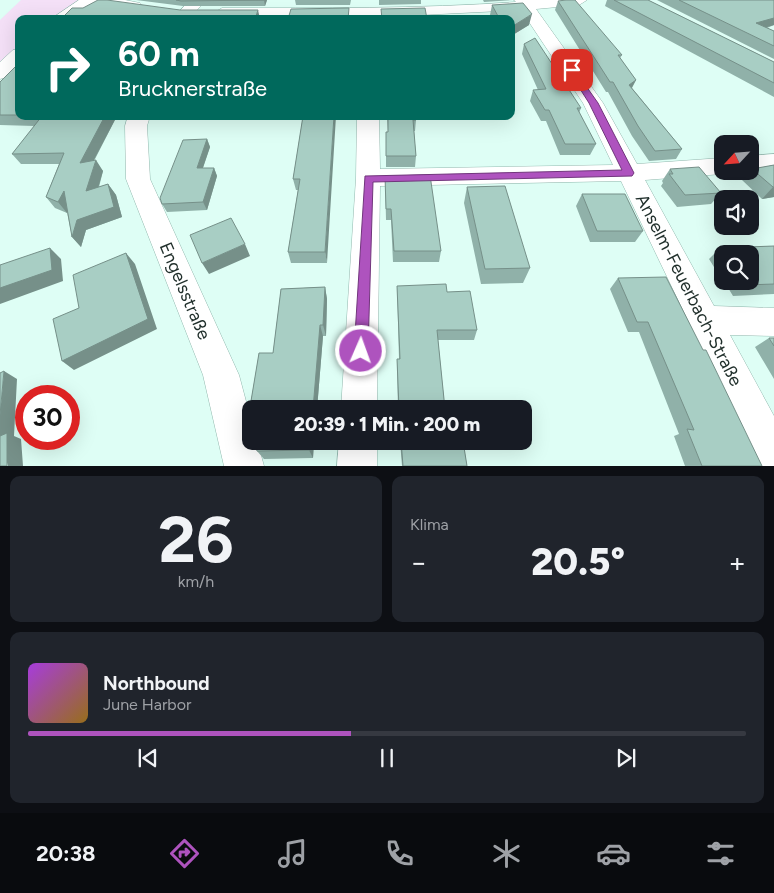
<!DOCTYPE html>
<html lang="de">
<head>
<meta charset="utf-8">
<style>
  body { margin:0; font-family:Figtree,sans-serif; background:#20242c; color:#f1f3f6; height:100vh; display:flex; flex-direction:column; font-size:19px; white-space:nowrap }
  * { box-sizing:border-box; margin:0 }
  p { font-size:16px; color:#9ea1a6 }
  .icon { flex:none; width:28px; height:28px; fill:none; stroke:currentColor; stroke-width:2; stroke-linecap:round; stroke-linejoin:round }
  .map { position:relative; height:466px; overflow:hidden }
  .sheet { display:flex; flex-direction:column; gap:10px; padding:10px; background:#0d0f14; flex:1 }
  .sheet>* { flex:none }
  .hud { position:absolute; left:15px; top:15px; width:500px; height:105px; border-radius:10px; box-shadow:0 5px 20px #0002; background:#00695c; color:#fff; overflow:hidden }
  .needle { width:32px; rotate:244deg }
  .tools { position:absolute; left:714px; top:135px; display:grid; gap:10px }
  .tools a { display:grid; place-items:center; width:45px; height:45px; border-radius:10px; background:#171b24; box-shadow:0 5px 20px #0002; font-size:25px }
  .speed { position:absolute; left:15px; top:385px; display:flex; gap:10px; font-size:25px; font-weight:700; text-align:center }
  .speed>* { display:grid; place-content:center; width:65px; height:65px; border-radius:50%; background:#171b24; box-shadow:0 5px 20px #0002; line-height:1 }
  .speed .limit { border:8px solid #d22; background:#fff; color:#111 }
  .pin { position:absolute; display:grid; place-items:center; width:42px; height:42px; color:#fff; margin:-21px; border-radius:10px; box-shadow:0 2px 8px #0006 }
  .me { position:absolute; width:55px; margin:-28px; rotate:2deg; stroke-linejoin:round; filter:drop-shadow(0 0 4px #0008) }
  .turn { display:flex; align-items:center; gap:18px; height:105px; padding:0 20px; font-size:22px }
  .turn .icon { width:65px; height:65px; stroke-width:2.5 }
  .turn b { display:block; font-size:35px; line-height:42px }
  .big { font-size:38px; font-weight:800; line-height:1.1 }
  .sheet .widget { flex:1; display:flex; flex-direction:column; justify-content:center; gap:8px; min-width:0; padding:0 18px; border-radius:10px; background:#20242c }
  .sheet .dial { align-items:center; gap:0 }
  .dial b { font-size:65px; line-height:1 }
  .song { display:flex; align-items:center; gap:15px }
  .cover { width:60px; height:60px; border-radius:8px; background:linear-gradient(135deg,hsl(280 70% 55%),hsl(40 70% 35%)) }
  .played { height:5px; border-radius:2px; background:linear-gradient(90deg,#ae53be 45%,#363941 45%) }
  .keys { display:flex; justify-content:space-around; direction:ltr }
  .heat { display:flex; justify-content:space-between; align-items:center; font-size:28px; direction:ltr }
  .sheet .tiles { flex:1; display:grid; gap:10px; grid-template-columns:1fr 1fr }
  .widget:last-child { grid-column:span 2 }
  .trip { position:absolute; left:242px; top:400px; width:290px; height:50px; border-radius:10px; background:#171b24; box-shadow:0 5px 20px #0002; font-weight:800; line-height:50px; text-align:center }
  .menu { display:flex; height:80px; justify-content:space-around; align-items:center; background:#090b0e; color:#9ea1a6 }
  .menu .icon { width:35px; height:35px }
  .menu .on { color:#ae53be }
  .menu b { font-size:22px; color:#f1f3f6 }
  .map>svg:first-child { display:block }
</style>
</head>
<body>
<div class="map">
<svg width="774" height="466" viewBox="0 0 774 466">
  <rect width="100%" height="100%" fill="#defef5"/>
  <!-- green -->
  <path fill="#f4e0f7" d="M21 0H78V3L52 19H19V46L0 64V20Z"/>
  <g fill="none" stroke-linecap="round" stroke-linejoin="round">
    <defs>
      <path id="minor" d="M79 0H125L140 3 143 6 135 11 93 5 71 19H51Z
        M190 0H206L189 19H172Z
        M514 0H587L579 5 536 9 603 103 637 164 722 158V171H731L722 174 645 180 714 306 774 308V336L730 335 774 416V466H758L621 181 380 186 377 409H341L356 178 357 116H379L380 169 613 165 583 103 521 10 401 16 222 18 214 13 222 8C320 8 418 9 516 2Z
        M19 49V65L7 77 0 79V62L13 50Z
        M128 116H150L147 126 150 179 239 375 251 420V441H257L264 466H224L203 375 126 179 125 126Z
        M774 154V170L750 172 748 171H750V156Z
        M339 441H377V466H337Z"/>
    </defs>
    <!-- minor casing -->
    <use href="#minor" stroke="#92b8ae" stroke-width="1"/>
    <!-- minor -->
    <use href="#minor" fill="#fff" fill-rule="evenodd"/>
  </g>
  <!-- wall -->
  <path fill="#90b1a9" d="M136 0H267L265 6H183Z
    M295 0H351L350 5H296Z
    M379 0H421V4L379 5Z
    M483 0H513L484 2Z
    M607 0H648L774 62V97L605 6Z
    M657 0H774V25L767 28 774 31V59Z
    M558 1 622 55 620 58 636 80 632 88 682 149 676 159 649 161 632 136 608 92H606L555 10Z
    M492 5 529 25 511 36V19H492L490 15Z
    M524 44 581 108 579 113 596 144 590 155H560L546 121H541L530 101 533 90H538L522 54Z
    M19 63V116H117L94 161 103 171 99 187 108 184 116 195 122 217 86 230 81 247 72 237 67 212V213L55 208 46 197 59 164H21L12 154 35 126 0 125V82Z
    M303 116 327 263H291L288 252 298 190H296L293 179Z
    M387 116 416 120 415 131H414L416 156 415 167H386V132H388Z
    M207 139 210 147 203 168H214L217 176 207 210 167 212 162 204Z
    M774 165V197L762 199 742 180 752 169Z
    M670 169 721 193 711 204 677 207 661 186 663 183 662 181Z
    M385 176 441 251 439 262H393L391 220H386Z
    M467 187 530 268 523 283 481 284 464 203Z
    M582 194 643 231 635 242H590L576 206Z
    M774 246V294L733 296 724 281H750V254H722V280L709 259 720 248Z
    M618 278 762 466H685L674 436 679 434 639 332H628L610 289Z
    M397 286 447 292 477 330 474 340H438L445 409H398L397 368V359H399Z
    M325 287 327 299 326 336H323L317 409H251V437L246 431 259 353H273L281 289Z
    M769 338H774V379L755 347Z
    M314 441 313 458 264 459 257 451Z
    M400 441H463L467 466H402Z"/>
  <!-- shaded-wall -->
  <path fill="#769089" d="M264 0H267L265 6Z
    M258 10 260 19H255Z
    M532 14 529 25 511 36 513 26Z
    M774 18V25L750 32 756 23Z
    M636 80 631 89 629 85Z
    M105 116H117L87 173 80 163Z
    M334 116H336L327 263 325 252Z
    M207 139 210 147 200 176 197 168Z
    M96 160 103 171 94 202 86 191Z
    M214 168 217 176 207 210 203 202Z
    M108 184 116 195 122 217 86 230 81 247 72 237 77 220Z
    M773 187H774V197L762 199Z
    M64 191 72 202 67 213 58 202Z
    M245 244 250 256 209 274 202 263Z
    M50 248 61 259 63 281 0 304V288Z
    M126 253 135 264 157 329 74 370 62 361Z
    M325 287 327 299 326 336 323 325Z
    M320 325 323 336 317 409H313Z
    M4 371 17 379 14 436 21 439 23 466H8L0 437V415Z
    M310 441H314L313 458 309 450Z"/>
  <!-- building -->
  <path fill="#a8cec4" stroke="#769089" d="M98 0H107L180 10H258L255 19H61L72 8H83Z
    M176 0H264L181 1Z
    M566 0H575L622 55H618L636 80 629 85 682 149 655 151 638 126 613 82H610L558 1Z
    M614 0H648L774 62V83Z
    M679 0H774V18L756 23 774 31V46Z
    M523 3 532 14 513 26 511 23V19H509L508 17 499 18 492 5Z
    M349 8 348 19H288L291 9Z
    M425 8 427 19H382L381 9Z
    M535 38 581 108H577L596 144H565L549 110H545L533 90 546 89 524 44Z
    M19 63V115H0V82Z
    M42 116H105L80 163 96 160 86 191 108 184 114 207 77 220 72 237 64 191 58 202 46 197 64 153 12 154Z
    M303 116H334L325 252H288L300 179H293Z
    M388 116H415L416 120H413L416 156H386V132H388Z
    M207 139 197 168H214L203 202 162 204 160 198 183 140Z
    M774 165V187H773L752 169Z
    M699 167 721 193 685 195 669 174H673L670 169Z
    M430 175 441 251H394L391 209H386L385 176Z
    M505 186 530 268 485 269 467 187Z
    M582 194H625L643 231H597Z
    M231 218 245 244 202 263 190 235Z
    M774 246V284L746 285 743 281H750V254H724L720 248Z
    M50 248 52 270 0 288V265Z
    M126 253 148 319 62 361 53 319 79 308 73 275Z
    M666 277 703 350H706L762 466H702L687 429 694 430 648 322H637L618 278Z
    M446 284 447 292 470 291 477 330H437L445 409H399L397 359H400L397 286Z
    M325 287 323 325H320L313 409H251V432L246 431 259 353H273L281 289Z
    M769 338H774V346Z
    M4 371 0 415V373Z
    M7 433V466H0V436Z
    M254 441H310L309 450 257 451Z
    M401 441H463L467 466H403Z"/>
  <!-- route -->
  <path fill="#ae53be" stroke="#71367c" d="M572 68 574 69 598 103 634 173 632 176 373 182 368 351 366 356 361 358 356 356 354 351 365 176 622 170 589 103 568 70Z"/>
  <g text-anchor="middle" stroke-width="5" stroke-linejoin="round" paint-order="stroke">
    <!-- street labels -->
    <g font-size="18" fill="#1f2e2a" stroke="#fff">
      <text transform="translate(689 290) rotate(63)" y="6">Anselm-Feuerbach-Straße</text>
      <text transform="translate(185 291) rotate(67)" y="6">Engelsstraße</text>
    </g>
  </g>
</svg>
<div class="tools">
<a><svg class="needle" viewBox="-14 -14 28 28"><path d="M0-13l5 13h-10z" fill="#e53935"/><path d="M0 13l5-13h-10z" fill="#9ea1a6"/></svg></a>
<a><svg class="icon" aria-label="sound" viewBox="0 0 24 24"><path d="M4 9h4l5-4v14l-5-4H4zM17 9q2 3 0 6"/></svg></a>
<a><svg class="icon" aria-label="search" viewBox="0 0 24 24"><circle cx="10" cy="10" r="6"/><path d="M15 15l6 6"/></svg></a>
</div>
<div class="speed"><div class="limit">30</div></div>
<div class="pin" style="left:572px;top:70px;background:#d93025"><svg class="icon" aria-label="arrive" viewBox="0 0 24 24"><path d="M6 21V4h12l-3 4 3 4H6"/></svg></div>
<svg class="me" style="left:361px;top:351px" viewBox="-20 -20 40 40"><circle r="17" fill="#ae53be" stroke="#fff" stroke-width="3"/><path d="M0-11L8 9 0 5-8 9z" fill="#fff"/></svg>
<div class="trip">20:39 · 1 Min. · 200 m</div>
<div class="hud">
<div class="turn"><svg class="icon" aria-label="right" viewBox="0 0 24 24"><path d="M7 20v-9h11M14 6l5 5-5 5"/></svg><div><b>60 m</b>Brucknerstraße</div></div>
</div>
</div>
<section class="sheet">
<div class="tiles">
<div class="widget dial"><b>26</b><p>km/h</p></div>
<div class="widget"><p>Klima</p>
<div class="heat"><a>−</a><b class="big">20.5°</b><a>+</a></div>
</div>
<div class="widget">
<div class="song"><i class="cover"></i><div><b>Northbound</b><p>June Harbor</p></div></div>
<div class="played"></div>
<div class="keys"><svg class="icon" aria-label="previous" viewBox="0 0 24 24"><path d="M18 5L8 12l10 7zM5 5v14"/></svg><svg class="icon" aria-label="pause" viewBox="0 0 24 24"><path d="M8 5v14M16 5v14"/></svg><svg class="icon" aria-label="next" viewBox="0 0 24 24"><path d="M6 5l10 7-10 7zM19 5v14"/></svg></div>
</div>
</div>
</section>
<nav class="menu">
<b>20:38</b>
<svg class="icon on" aria-label="directions" viewBox="0 0 24 24"><path d="M12 3l9 9-9 9-9-9zM9 14v-3h6M13 9l2 2-2 2"/></svg>
<svg class="icon" aria-label="music" viewBox="0 0 24 24"><path d="M9 18V5l10-2v13"/><circle cx="6" cy="18" r="3"/><circle cx="16" cy="16" r="3"/></svg>
<svg class="icon" aria-label="phone" viewBox="0 0 24 24"><path d="M5 4h4l2 5-3 2q2 4 5 5l2-3 5 2v4C11 20 4 13 5 4z"/></svg>
<svg class="icon" aria-label="climate" viewBox="0 0 24 24"><path d="M12 3v18M4 7l16 10M4 17L20 7"/></svg>
<svg class="icon" aria-label="car" viewBox="0 0 24 24"><path d="M5 17H2v-5l4-1 3-4h7l3 4 3 1v5h-3M9 17h6M6 11h13"/><circle cx="7" cy="17" r="2"/><circle cx="17" cy="17" r="2"/></svg>
<svg class="icon" aria-label="filters" viewBox="0 0 24 24"><path d="M4 7h16M4 17h16"/><circle cx="9" cy="7" r="2"/><circle cx="15" cy="17" r="2"/></svg>
</nav>
</body>
</html>
